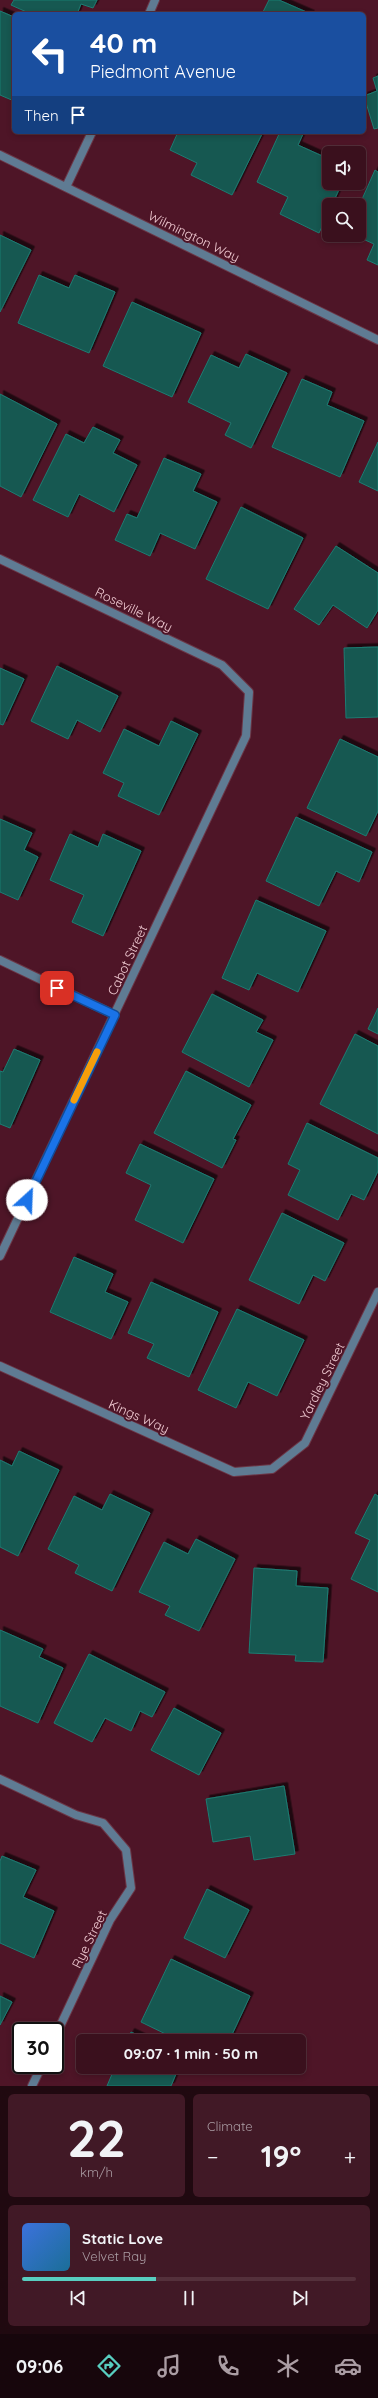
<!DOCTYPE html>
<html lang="en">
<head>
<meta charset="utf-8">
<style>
  body { margin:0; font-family:Quicksand,sans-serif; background:#411926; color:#f1f3f6; height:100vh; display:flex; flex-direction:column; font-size:15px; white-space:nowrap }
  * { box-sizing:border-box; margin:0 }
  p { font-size:13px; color:#ab9da4 }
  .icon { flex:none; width:22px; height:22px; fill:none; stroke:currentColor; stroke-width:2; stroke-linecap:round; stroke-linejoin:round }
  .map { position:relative; height:2086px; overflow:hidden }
  .details { display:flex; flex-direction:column; gap:8px; padding:8px; background:#200910; flex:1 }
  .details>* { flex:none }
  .top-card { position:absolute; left:12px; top:12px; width:354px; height:122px; border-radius:6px; box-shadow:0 2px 6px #0003,0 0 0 1px #54303b; background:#1a4fa0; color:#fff; overflow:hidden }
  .controls { position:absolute; left:322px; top:146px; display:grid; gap:8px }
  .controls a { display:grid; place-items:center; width:44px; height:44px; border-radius:6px; background:#3a101d; box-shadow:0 2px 6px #0003,0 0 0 1px #54303b; font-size:20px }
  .speed { position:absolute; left:12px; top:2022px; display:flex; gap:8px; font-size:20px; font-weight:700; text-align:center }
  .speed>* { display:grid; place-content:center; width:52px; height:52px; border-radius:50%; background:#3a101d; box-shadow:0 2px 6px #0003,0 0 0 1px #54303b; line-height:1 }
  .speed .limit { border:2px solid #111; border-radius:6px; background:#fff; color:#111 }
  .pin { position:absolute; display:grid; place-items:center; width:34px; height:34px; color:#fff; margin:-17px; border-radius:8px; box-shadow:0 2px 6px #0006 }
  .me { position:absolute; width:44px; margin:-22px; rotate:25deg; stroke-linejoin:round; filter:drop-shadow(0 0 3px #0008) }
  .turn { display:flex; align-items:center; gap:14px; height:84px; padding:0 12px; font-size:18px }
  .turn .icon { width:52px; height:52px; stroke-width:2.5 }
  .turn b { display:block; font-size:28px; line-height:34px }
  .then { display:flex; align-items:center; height:38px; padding:0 12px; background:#0003; gap:8px; font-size:15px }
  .big { font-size:30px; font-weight:700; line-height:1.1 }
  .details .widget { flex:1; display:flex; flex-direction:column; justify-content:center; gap:6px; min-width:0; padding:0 14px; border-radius:6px; background:#411926 }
  .details .dial { align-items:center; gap:0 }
  .dial b { font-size:52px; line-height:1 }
  .song { display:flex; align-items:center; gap:12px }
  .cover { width:48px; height:48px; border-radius:6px; background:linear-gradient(135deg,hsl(220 70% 55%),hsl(200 70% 35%)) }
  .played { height:4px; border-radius:2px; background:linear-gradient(90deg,#58cec0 40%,#54303b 40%) }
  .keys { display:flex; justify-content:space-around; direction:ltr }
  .heat { display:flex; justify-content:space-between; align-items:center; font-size:22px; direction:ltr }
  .details .tiles { flex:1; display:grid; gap:8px; grid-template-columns:1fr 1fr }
  .widget:last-child { grid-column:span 2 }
  .trip { position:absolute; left:76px; top:2034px; width:230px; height:40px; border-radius:6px; background:#3a101d; box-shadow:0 2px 6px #0003,0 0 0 1px #54303b; font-weight:700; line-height:40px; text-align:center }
  .dock { display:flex; height:64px; justify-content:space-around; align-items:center; background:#17060c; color:#ab9da4 }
  .dock .icon { width:28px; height:28px }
  .dock .selected { color:#58cec0 }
  .dock b { font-size:18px; color:#f1f3f6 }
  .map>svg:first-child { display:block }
</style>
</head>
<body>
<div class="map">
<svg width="378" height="2086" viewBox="0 0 378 2086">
  <defs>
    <filter id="shadow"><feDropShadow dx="3.5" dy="-3.5" stdDeviation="0" flood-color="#0009"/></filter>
  </defs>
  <rect width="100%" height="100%" fill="#4e1527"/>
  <!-- building -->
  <path fill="#175851" stroke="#1c7c72" filter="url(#shadow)" d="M14 0H97L93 8 81 4 77 14H31L11 5Z
    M269 0H279L311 14H262Z
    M0 11 14 17V101L0 95Z
    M378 76V128L374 129 364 96 377 91 373 78Z
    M178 132H263L232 195 191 175 197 163 170 150Z
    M280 132H304L298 145 329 159V183H342L332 205H329V212L319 233 280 214 288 197 257 182Z
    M375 170 378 172V265L367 260 374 244 354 235H359V206Z
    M0 235 31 250 0 312Z
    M39 275 69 288 75 275 115 292 89 353 18 323Z
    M132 302 201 333 172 397 103 366Z
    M246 354 287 373 251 448 225 435 231 423 188 402 211 355 239 368Z
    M302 379 332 392 327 405 364 421 340 477 272 447Z
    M0 394 57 424 21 497 0 486Z
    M93 427 120 440 113 453 137 465 114 512 79 494 68 517 33 500 66 434 84 443Z
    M378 442V491L359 482Z
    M164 458 201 474 193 491 217 502 195 549 160 533 150 556 115 540 127 514 137 518Z
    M241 507 303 538 268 609 206 579Z
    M336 546 378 573V610L367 628 333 605 319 625 294 609Z
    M378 647V717L346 718 344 648Z
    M57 666 118 696 100 732 77 720 68 739 31 721Z
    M0 668 24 679 3 725 0 724Z
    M171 721 198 734 159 815 118 796 124 783 103 773 124 729 159 746Z
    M340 739 378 757V811L366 836 307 808Z
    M296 817 372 852 359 882 336 871 319 906 266 881Z
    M0 819 32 833 24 850 38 857 18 900 0 892Z
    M70 834 98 847 103 834 141 851 103 936 72 922 84 895 50 880Z
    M256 900 326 931 298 992 257 973 249 990 222 978Z
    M212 994 263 1020 256 1032 273 1040 249 1087 182 1052Z
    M378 1008V1034L368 1029Z
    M355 1034 378 1046V1134L320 1104Z
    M14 1049 40 1060 10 1128 0 1124V1071L3 1072Z
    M186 1071 251 1105 233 1139 236 1140 222 1168 154 1133Z
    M307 1123 378 1158V1171L364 1200 351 1194 338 1220 288 1195 300 1170 288 1164Z
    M140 1144 214 1179 183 1243 135 1220 151 1185 126 1173Z
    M282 1213 344 1243 325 1281 313 1275 299 1304 249 1280Z
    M74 1257 113 1274 105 1292 128 1302 111 1339 50 1312Z
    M151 1282 218 1312 189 1377 147 1358 154 1344 128 1333Z
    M237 1309 304 1340 277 1396 248 1382 236 1408 198 1390Z
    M19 1451 59 1470 18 1556 0 1547V1460L12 1466Z
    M110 1494 150 1513 112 1591 75 1573 79 1565 48 1549 74 1496 102 1510Z
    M375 1494 378 1496V1592L351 1579 370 1540 355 1533Z
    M196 1539 235 1559 199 1631 165 1615 170 1606 139 1592 164 1542 188 1554Z
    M254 1568 297 1571 296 1586 328 1588 323 1662 295 1661 296 1655 249 1653Z
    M0 1630 43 1649 39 1657 63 1668 38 1723 0 1706Z
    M89 1654 165 1692 152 1717 140 1711 131 1731 105 1718 92 1742 54 1723Z
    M174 1708 221 1733 199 1775 151 1750Z
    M284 1786 295 1854 254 1860 250 1836 213 1842 206 1799Z
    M2 1856 36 1870 23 1897 54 1911 34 1958 0 1943V1861Z
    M207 1889 249 1910 225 1958 184 1938Z
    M171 1959 250 1996 229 2041H180L141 2022Z
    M0 1996 12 2002 0 2025Z
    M131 2032 150 2041H127Z
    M115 2067H160L176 2074 171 2086H107Z"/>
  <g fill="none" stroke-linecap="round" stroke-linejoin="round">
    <defs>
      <path id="street" d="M149 14 155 0
        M0 155 378 340
        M66 187 92 132
        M0 559 222 665 249 692 246 736 0 1256
        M0 960 115 1015
        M0 1366 234 1472 272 1469 305 1443 378 1292
        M0 1779 76 1815 103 1823 126 1850 131 1888 110 1920 55 2037
        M32 2086 42 2065"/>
    </defs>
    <!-- street casing -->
    <use href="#street" stroke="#6b3646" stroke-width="10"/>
    <!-- street -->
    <use href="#street" stroke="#5f7b93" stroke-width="8"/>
  </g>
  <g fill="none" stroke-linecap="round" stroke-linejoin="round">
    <defs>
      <path id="route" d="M27 1200 115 1015 57 988"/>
    </defs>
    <!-- route casing -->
    <use href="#route" stroke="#114b97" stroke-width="10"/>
    <!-- route -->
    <use href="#route" stroke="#1a73e8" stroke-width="7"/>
    <!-- slow -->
    <path stroke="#f59e0b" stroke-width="7" d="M74 1100 97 1052"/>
  </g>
  <g text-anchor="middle" stroke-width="4" stroke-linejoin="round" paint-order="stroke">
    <!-- street labels -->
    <g font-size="13" fill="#f1cbd3" stroke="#4e1527">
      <text transform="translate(194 236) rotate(26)" y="5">Wilmington Way</text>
      <text transform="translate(134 609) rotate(26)" y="5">Roseville Way</text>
      <text transform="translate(127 960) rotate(-65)" y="5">Cabot Street</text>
      <text transform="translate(322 1381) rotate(-64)" y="5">Yardley Street</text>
      <text transform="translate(139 1416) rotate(24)" y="5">Kings Way</text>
      <text transform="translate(89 1939) rotate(-64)" y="5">Rye Street</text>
    </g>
  </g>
</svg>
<div class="controls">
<a><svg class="icon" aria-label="sound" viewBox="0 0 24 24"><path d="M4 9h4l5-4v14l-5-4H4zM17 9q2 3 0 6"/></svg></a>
<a><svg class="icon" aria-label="search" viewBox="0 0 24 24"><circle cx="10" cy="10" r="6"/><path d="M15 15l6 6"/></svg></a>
</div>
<div class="speed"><div class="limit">30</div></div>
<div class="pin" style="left:57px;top:988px;background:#d93025"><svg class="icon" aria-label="arrive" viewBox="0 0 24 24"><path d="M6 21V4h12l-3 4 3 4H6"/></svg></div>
<svg class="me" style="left:27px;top:1200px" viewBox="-20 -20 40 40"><circle r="19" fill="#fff"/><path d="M0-13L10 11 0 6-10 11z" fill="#1a73e8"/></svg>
<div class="trip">09:07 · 1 min · 50 m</div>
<div class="top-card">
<div class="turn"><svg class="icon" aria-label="left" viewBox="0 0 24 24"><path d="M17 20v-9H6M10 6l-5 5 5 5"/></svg><div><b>40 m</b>Piedmont Avenue</div></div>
<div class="then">Then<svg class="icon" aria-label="arrive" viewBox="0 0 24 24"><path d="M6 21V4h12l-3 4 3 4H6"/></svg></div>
</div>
</div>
<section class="details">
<div class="tiles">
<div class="widget dial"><b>22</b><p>km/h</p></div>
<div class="widget"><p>Climate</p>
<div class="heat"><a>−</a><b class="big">19°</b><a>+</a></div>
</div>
<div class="widget">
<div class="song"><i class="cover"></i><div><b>Static Love</b><p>Velvet Ray</p></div></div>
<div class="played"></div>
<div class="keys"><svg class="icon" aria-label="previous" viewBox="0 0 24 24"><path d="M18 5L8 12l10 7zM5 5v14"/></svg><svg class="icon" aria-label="pause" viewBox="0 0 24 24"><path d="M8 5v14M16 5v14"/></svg><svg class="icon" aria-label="next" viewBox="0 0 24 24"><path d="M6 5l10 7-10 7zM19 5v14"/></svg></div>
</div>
</div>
</section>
<nav class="dock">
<b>09:06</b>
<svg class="icon selected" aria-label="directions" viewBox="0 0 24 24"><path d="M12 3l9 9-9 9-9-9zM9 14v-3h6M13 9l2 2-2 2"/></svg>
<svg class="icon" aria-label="music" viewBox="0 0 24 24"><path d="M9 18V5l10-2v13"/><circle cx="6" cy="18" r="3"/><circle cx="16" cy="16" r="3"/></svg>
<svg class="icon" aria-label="phone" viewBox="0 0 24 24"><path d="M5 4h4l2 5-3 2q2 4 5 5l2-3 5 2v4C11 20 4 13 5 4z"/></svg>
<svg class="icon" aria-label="climate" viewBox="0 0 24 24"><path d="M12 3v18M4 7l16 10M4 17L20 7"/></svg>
<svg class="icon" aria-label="car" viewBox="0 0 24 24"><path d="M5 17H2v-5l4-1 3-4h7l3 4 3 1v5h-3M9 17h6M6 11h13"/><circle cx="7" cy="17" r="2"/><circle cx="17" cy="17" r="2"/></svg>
</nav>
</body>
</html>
